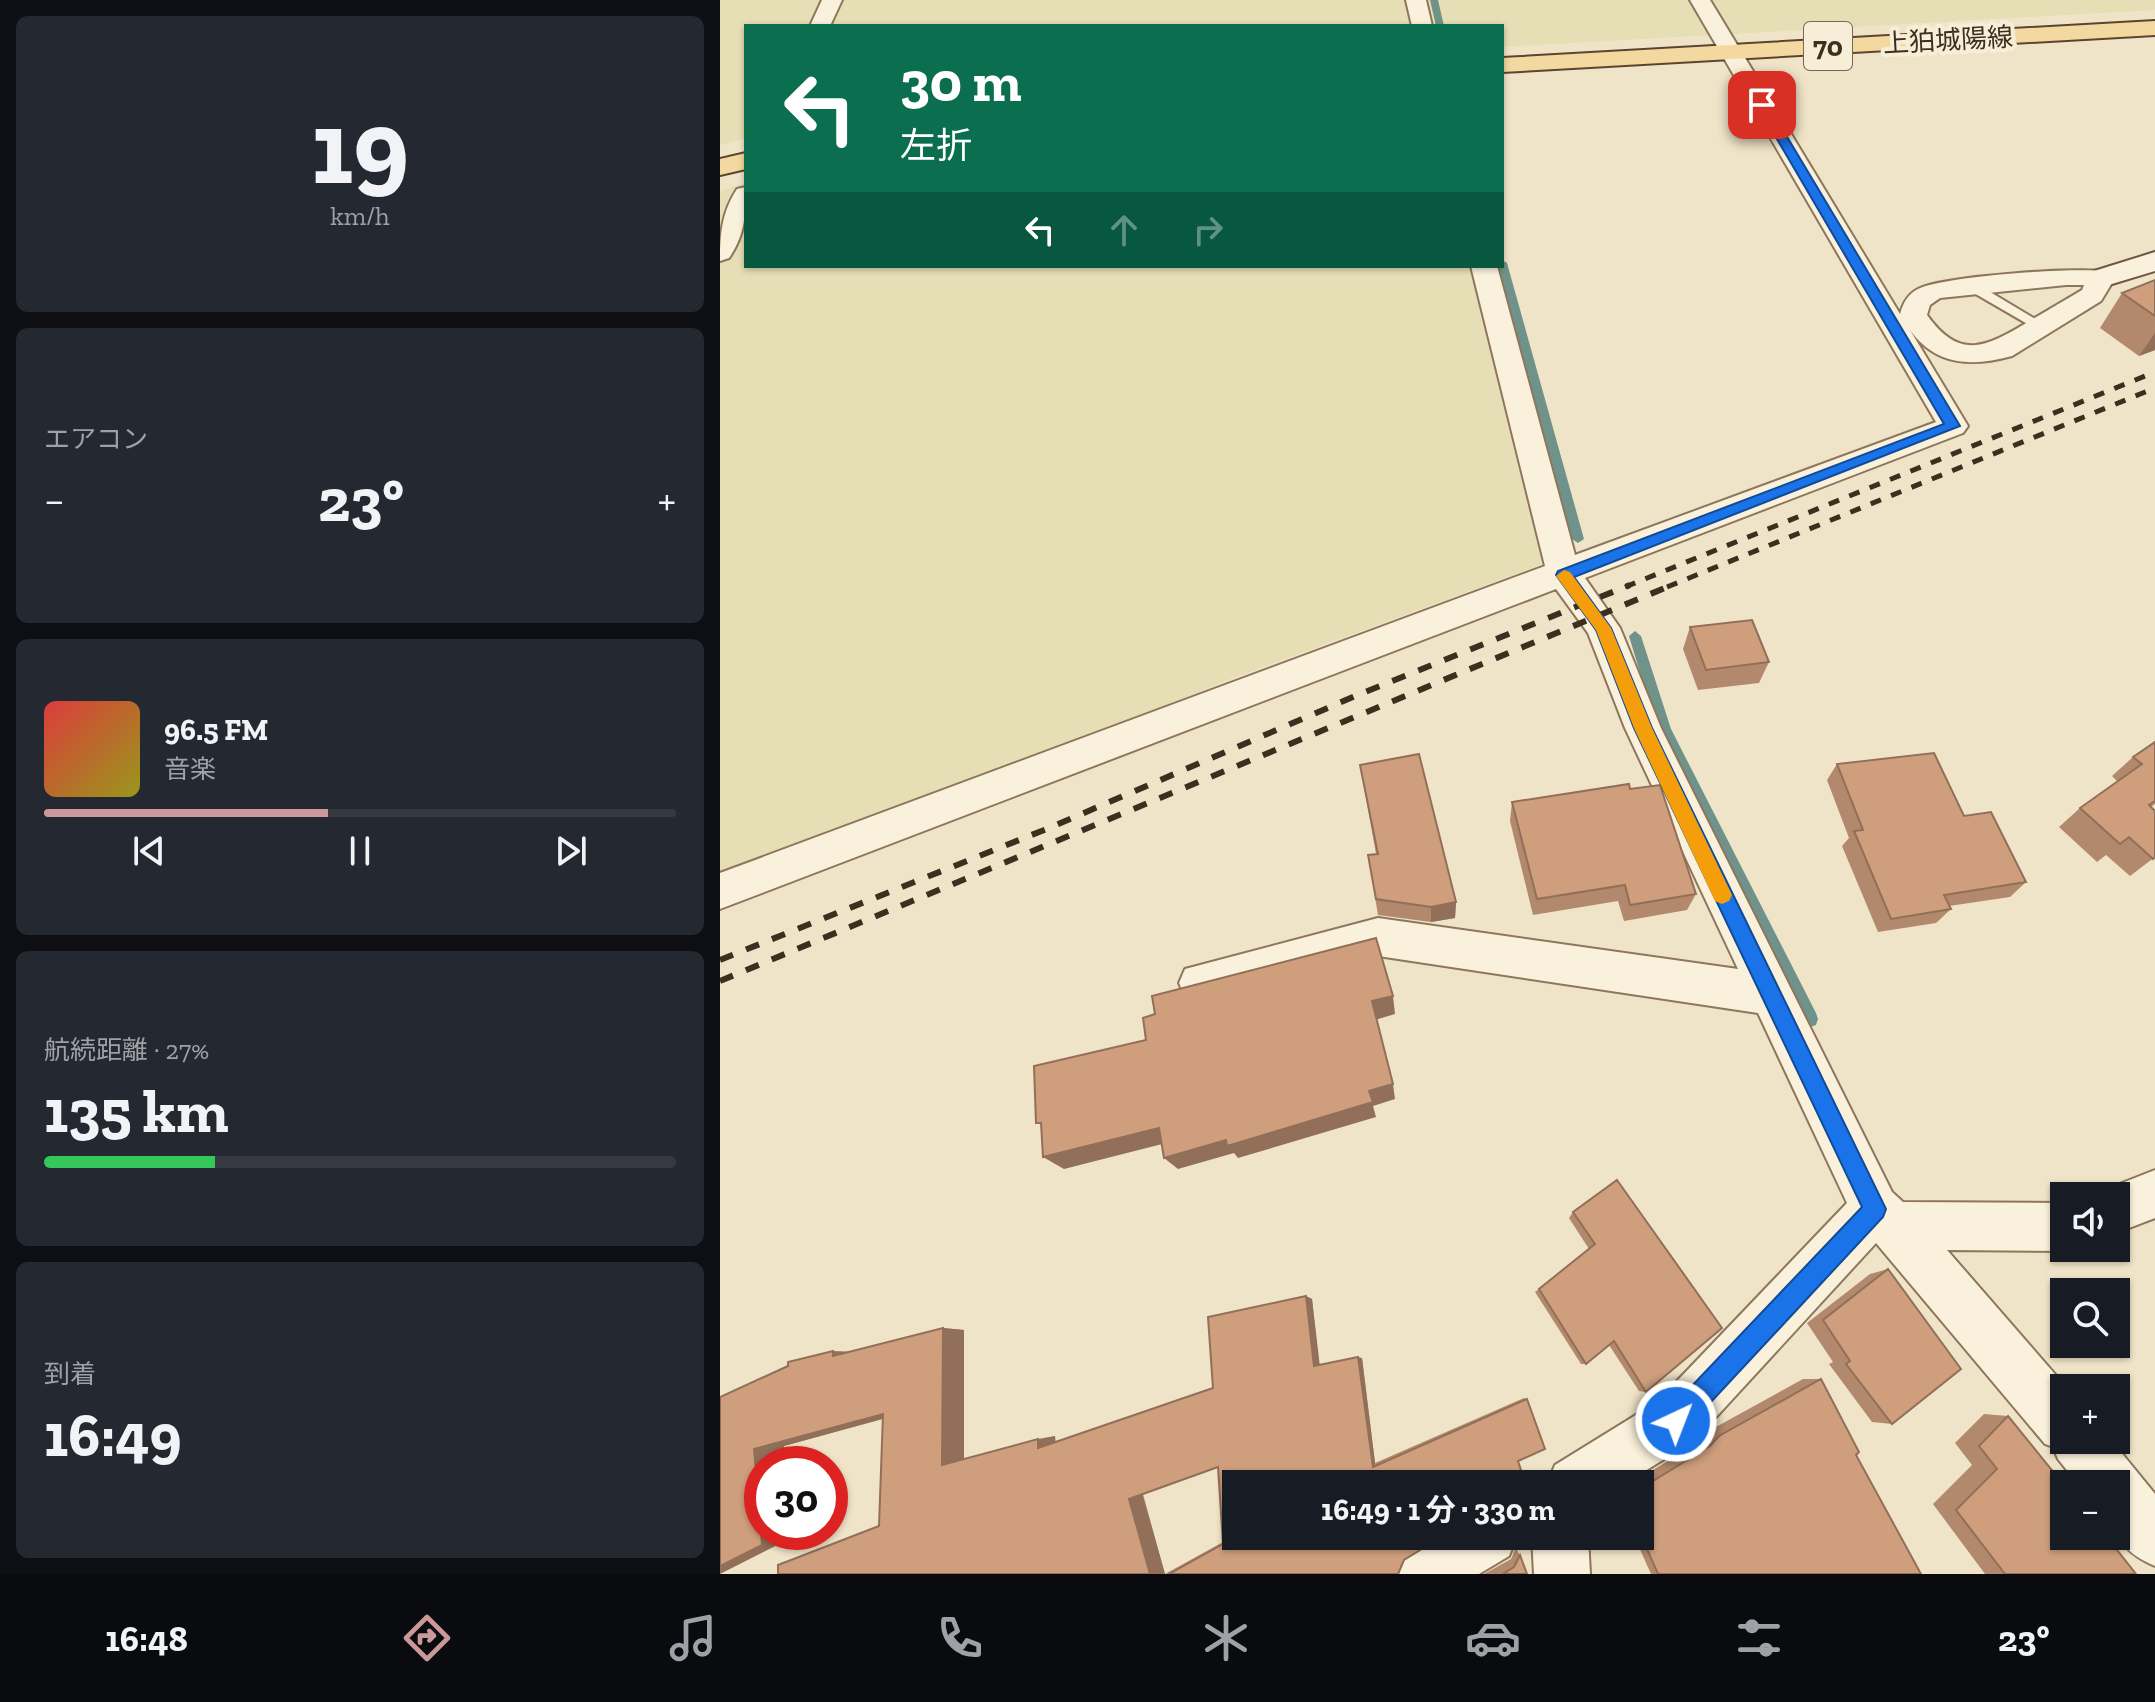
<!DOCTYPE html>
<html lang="ja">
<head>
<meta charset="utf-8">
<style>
  body { margin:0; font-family:"Zilla Slab","Noto Sans JP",serif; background:#242831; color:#f1f3f6; height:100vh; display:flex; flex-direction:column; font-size:30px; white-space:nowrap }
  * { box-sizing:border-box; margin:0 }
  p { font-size:26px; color:#9ea1a6 }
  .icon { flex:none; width:44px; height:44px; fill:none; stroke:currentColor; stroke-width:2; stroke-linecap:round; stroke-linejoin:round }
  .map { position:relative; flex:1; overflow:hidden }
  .panel { display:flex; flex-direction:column; gap:16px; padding:16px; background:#0d0f14; width:720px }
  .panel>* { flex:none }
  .banner { position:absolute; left:24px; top:24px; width:760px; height:244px; border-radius:0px; box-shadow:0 2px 6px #0004; background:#0b6e4f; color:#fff; overflow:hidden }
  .buttons { position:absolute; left:1330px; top:1182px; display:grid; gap:16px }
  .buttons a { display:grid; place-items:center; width:80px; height:80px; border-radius:0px; background:#171b24; box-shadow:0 2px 6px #0004; font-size:40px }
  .speed { position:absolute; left:24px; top:1446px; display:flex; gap:16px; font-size:40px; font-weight:700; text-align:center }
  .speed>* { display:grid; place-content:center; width:104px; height:104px; border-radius:50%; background:#171b24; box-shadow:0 2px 6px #0004; line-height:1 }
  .speed .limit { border:12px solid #d22; background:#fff; color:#111 }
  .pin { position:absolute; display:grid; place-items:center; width:68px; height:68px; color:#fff; margin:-34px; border-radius:16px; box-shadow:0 4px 12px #0006 }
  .me { position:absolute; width:88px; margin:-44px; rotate:43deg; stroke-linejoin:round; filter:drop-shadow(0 0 6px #0008) }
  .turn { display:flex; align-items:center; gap:28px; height:168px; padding:0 24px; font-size:36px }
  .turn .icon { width:104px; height:104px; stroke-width:2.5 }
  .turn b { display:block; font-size:56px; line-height:68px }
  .lanes { display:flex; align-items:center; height:76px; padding:0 24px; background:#0003; justify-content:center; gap:40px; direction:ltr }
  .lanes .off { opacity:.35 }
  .big { font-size:60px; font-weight:700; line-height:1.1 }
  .panel .tile { flex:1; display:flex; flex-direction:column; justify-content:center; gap:12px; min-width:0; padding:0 28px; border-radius:12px; background:#242831 }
  .panel .dial { align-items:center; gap:0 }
  .dial b { font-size:104px; line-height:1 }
  .song { display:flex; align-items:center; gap:24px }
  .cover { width:96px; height:96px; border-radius:12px; background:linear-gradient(135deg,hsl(0 70% 55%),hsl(60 70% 35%)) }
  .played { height:8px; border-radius:4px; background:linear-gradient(90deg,#cc999b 45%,#363941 45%) }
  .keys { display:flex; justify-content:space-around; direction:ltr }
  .heat { display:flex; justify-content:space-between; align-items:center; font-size:44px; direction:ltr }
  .charge { height:12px; border-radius:6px; background:linear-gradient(90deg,#34c759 27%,#363941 0) }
  .trip { position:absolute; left:502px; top:1470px; width:432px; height:80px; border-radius:0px; background:#171b24; box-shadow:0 2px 6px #0004; font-weight:700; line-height:80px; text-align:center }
  .dock { display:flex; height:128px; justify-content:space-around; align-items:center; background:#090b0e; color:#9ea1a6 }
  .dock .icon { width:56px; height:56px }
  .dock .active { color:#cc999b }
  .dock b { font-size:36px; color:#f1f3f6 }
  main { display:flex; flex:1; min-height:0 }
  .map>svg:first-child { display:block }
</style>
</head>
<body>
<main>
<section class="panel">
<div class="tile dial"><b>19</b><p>km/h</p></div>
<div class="tile"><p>エアコン</p>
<div class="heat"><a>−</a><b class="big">23°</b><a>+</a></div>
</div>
<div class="tile">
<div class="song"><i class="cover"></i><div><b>96.5 FM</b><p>音楽</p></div></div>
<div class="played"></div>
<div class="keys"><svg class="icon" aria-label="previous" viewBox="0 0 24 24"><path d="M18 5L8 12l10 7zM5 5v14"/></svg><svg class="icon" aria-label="pause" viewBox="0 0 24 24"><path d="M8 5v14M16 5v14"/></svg><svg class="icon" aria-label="next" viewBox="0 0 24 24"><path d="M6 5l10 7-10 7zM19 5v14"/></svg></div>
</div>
<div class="tile"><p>航続距離 · 27%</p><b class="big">135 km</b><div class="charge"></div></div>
<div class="tile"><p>到着</p><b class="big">16:49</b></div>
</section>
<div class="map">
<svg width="1435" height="1574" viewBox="0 0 1435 1574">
  <rect width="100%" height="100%" fill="#f0e4c8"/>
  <!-- farmland -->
  <path fill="#e6deb5" d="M0 0H1435V10L782 47V26H26V138L0 145Z
    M26 183V266H749L822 564 508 680 0 890V191Z"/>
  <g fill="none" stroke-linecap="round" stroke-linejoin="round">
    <!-- stream -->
    <path fill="#6f938a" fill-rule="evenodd" d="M710 0H718L724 26H716Z
      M782 260 787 263 864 539 858 543 852 539 778 266H782Z
      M915 631 921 636 951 729 1096 1013 1098 1019 1096 1025 1090 1027 1084 1025 937 729 909 636Z"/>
    <defs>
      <path id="lane" d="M1247 283H1255L1327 326 1321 330 1316 329 1247 289Z"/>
      <path id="street" d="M102 0H122L110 26H90Z
        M686 0H706L712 26H692Z
        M970 0H990L1180 314C1183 303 1188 294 1198 289 1221 276 1364 266 1391 272L1395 278 1381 301 1292 356C1252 367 1216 366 1190 330L1248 426 1243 433 865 578 900 628 941 728 1172 1192 1183 1202 1344 1203V1248H1351L1344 1251 1227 1250 1347 1388H1344V1440H1391L1435 1494V1566C1390 1547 1396 1526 1396 1484H1358L1338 1459 1333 1447 1325 1444 1156 1243 975 1440 904 1484H827L835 1465 937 1402 1127 1203 1038 1013 658 956 480 1003 465 997 459 983 465 969 658 918 1018 969 905 728 868 633 836 589 0 909V873L825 566 751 266H777L855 555 1216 422ZM1346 285H1364L1362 290C1344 301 1326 311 1308 322 1266 347 1240 361 1207 315L1210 305 1220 298Z
        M26 187C26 214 25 235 9 258L0 261C0 233 2 212 17 189Z
        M1435 1170V1218L1396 1233V1196H1377L1379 1192Z
        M717 1536H797L789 1556 759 1574H679L687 1554Z
        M812 1536H868L870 1574H814Z"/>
      <path id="secondary" d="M1435 252V271L1382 287 1371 284 1367 278 1371 272Z"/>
      <path id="primary" d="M1435 21V35L782 72V58Z
        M26 153V169L0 175V159Z"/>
    </defs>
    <!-- lane casing -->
    <use href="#lane" stroke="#8d765c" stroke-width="4"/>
    <!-- street casing -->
    <use href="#street" stroke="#8d765c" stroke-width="4"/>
    <!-- secondary casing -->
    <use href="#secondary" stroke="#6f573f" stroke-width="4"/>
    <!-- primary casing -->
    <use href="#primary" stroke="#5b4430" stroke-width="4"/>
    <!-- lane -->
    <use href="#lane" fill="#faf1dc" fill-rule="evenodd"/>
    <!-- street -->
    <use href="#street" fill="#faf1dc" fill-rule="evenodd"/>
    <!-- secondary -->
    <use href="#secondary" fill="#faf1dc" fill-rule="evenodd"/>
    <!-- primary -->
    <use href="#primary" fill="#f3d9a0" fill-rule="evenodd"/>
    <!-- rail-far1 -->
    <path stroke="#3d2e20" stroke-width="5" stroke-dasharray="11 11" stroke-linecap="butt" d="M905 587 1435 372
      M947 587 1435 388"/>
    <!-- rail -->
    <path stroke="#3d2e20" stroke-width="6" stroke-dasharray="14 14" stroke-linecap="butt" d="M0 960 329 828 640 694 910 585
      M0 981 952 585"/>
  </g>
  <!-- wall -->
  <path fill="#b2896c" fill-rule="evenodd" d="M1435 280V350L1419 356 1380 328 1402 293Z
    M970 627 1049 662 1039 683 978 690 963 649Z
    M1435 742V804L1431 807 1435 857 1410 876 1386 855 1377 862 1339 827 1360 808 1398 782 1392 776 1413 757Z
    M1117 764 1244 816 1306 882 1290 897 1229 906 1231 909 1216 923 1158 932 1122 846 1129 838 1107 780Z
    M640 765 736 902 735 918 711 922 658 915 648 855 656 854Z
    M910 789 976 894 967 910 904 921 898 901 813 915 790 821 792 802Z
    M897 1180 926 1392 919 1391 889 1345 866 1364H861L815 1292 869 1249 849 1218 853 1212Z
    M1168 1269 1172 1424 1152 1422 1109 1364 1113 1362 1087 1323 1150 1274Z
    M586 1296 592 1299 599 1365 642 1358 655 1463 804 1398 807 1399 825 1449 516 1484 715 1541 684 1560 678 1574H58L159 1526 163 1419 64 1446 73 1537 0 1397 131 1351 223 1328 244 1330V1459L335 1436V1442L493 1388ZM498 1467 503 1542 445 1574 423 1494Z
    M1083 1379H1101L1136 1455 1201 1574H931L914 1536H920V1484H910L977 1443 985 1433Z
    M1264 1414 1288 1416 1416 1574H1265L1213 1504 1252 1465 1235 1443Z
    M796 1547 807 1574H764L791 1559Z"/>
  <!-- shaded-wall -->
  <path fill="#916f58" d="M1435 333V350L1419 356Z
    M736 902 735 918 711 922V907Z
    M673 996 675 1014 655 1020 652 1001Z
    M673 1084 675 1099 653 1106 656 1117 518 1158 514 1153 458 1169 444 1158Z
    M439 1128 454 1141 344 1169 323 1157Z
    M586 1296 592 1299 600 1367 594 1366Z
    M223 1328 244 1330V1461L222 1465Z
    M113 1351 139 1352 113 1356Z
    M638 1357 642 1358 655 1463 653 1467Z
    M187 1412 64 1446 66 1464H42V1532H72L73 1537 0 1574V1566L34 1449 163 1414Z
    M335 1436 336 1445 318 1448V1439Z
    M422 1493 445 1574H430L409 1499Z"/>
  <!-- building -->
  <path fill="#cf9f7d" stroke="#916f58" stroke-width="2" d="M1435 280V316L1402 293Z
    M1032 620 1049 662 986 670 970 627Z
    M1435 742V801L1429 805 1435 811V857L1433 859 1409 837 1400 844 1360 808 1422 764 1413 757Z
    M1214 753 1244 816 1271 812 1306 882 1224 895 1231 909 1171 919 1134 831 1143 830 1117 764Z
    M699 754 736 902 711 907 656 899 648 855 658 854 640 765Z
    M909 784 910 789 940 785 976 894 910 905 905 885 817 899 792 802Z
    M656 938 673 996 652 1001 673 1084 649 1091 653 1102 507 1146 506 1140 444 1158 439 1128 323 1157 321 1123H316L314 1066 426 1040 423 1018 435 1014 432 996Z
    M897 1180 1002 1328 926 1392 894 1341 866 1364 819 1289 875 1244 853 1212Z
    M1168 1269 1241 1369 1172 1424 1126 1364 1130 1361 1103 1320Z
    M586 1296 594 1366 638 1357 653 1467 807 1399 825 1449 798 1461 805 1482 802 1484H516V1536H758L752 1540 715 1541 684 1560 678 1574H449L503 1544 498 1467 409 1499 430 1574H58V1565L159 1526 163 1414 34 1449 42 1545 0 1566V1397L68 1366V1362L113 1351V1356L223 1328 222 1465 318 1439V1448L493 1388 488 1317Z
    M1101 1379 1139 1452 1136 1455 1201 1574H938L920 1533V1489L990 1446 999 1436Z
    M1288 1416 1344 1485V1536H1386L1416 1574H1285L1236 1510 1277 1469 1259 1446Z
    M800 1555 807 1574H783L794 1567Z"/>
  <!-- route -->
  <path fill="#1a73e8" stroke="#114b97" stroke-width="2" d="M1042 101 1048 105 1240 426 854 577 891 628 932 728 1166 1209 1163 1217 965 1430 956 1434 947 1430 943 1421 947 1412 1142 1207 914 728 876 630 836 575 838 571 1224 424 1037 105Z"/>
  <!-- slow -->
  <path fill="#f59e0b" d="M844 570 850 572 891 628 932 728 1012 895 1009 901 1002 904 995 901 914 728 876 630 836 576Z"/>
  <g text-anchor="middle" stroke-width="8" stroke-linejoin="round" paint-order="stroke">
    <!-- far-street labels -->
    <g font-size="26" fill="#3d2e20" stroke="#f7eed8">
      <text transform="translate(1228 40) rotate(-3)" y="9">上狛城陽線</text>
    </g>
    <!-- shield labels -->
    <rect fill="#f7eed8" stroke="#756857" stroke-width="2" x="1084" y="22" width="48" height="48" rx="6"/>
    <g font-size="28" font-weight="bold" fill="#3d2e20">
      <text x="1108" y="56">70</text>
    </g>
  </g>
</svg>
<div class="buttons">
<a><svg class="icon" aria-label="sound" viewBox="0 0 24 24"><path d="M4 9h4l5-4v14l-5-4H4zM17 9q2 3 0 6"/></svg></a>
<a><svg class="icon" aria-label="search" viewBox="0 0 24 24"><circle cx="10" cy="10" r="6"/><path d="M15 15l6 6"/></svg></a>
<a>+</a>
<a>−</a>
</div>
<div class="speed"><div class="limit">30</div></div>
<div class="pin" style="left:1042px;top:105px;background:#d93025"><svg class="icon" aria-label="arrive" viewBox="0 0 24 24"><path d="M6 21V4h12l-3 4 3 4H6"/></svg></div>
<svg class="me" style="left:956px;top:1421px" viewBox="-20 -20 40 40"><circle r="17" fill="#1a73e8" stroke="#fff" stroke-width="3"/><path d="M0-11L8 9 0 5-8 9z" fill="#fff"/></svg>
<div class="trip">16:49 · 1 分 · 330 m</div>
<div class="banner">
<div class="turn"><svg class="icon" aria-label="left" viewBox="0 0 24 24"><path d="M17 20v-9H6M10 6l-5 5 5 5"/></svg><div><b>30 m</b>左折</div></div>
<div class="lanes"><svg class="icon" aria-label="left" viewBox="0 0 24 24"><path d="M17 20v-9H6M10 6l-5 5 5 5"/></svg><svg class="icon off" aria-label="ahead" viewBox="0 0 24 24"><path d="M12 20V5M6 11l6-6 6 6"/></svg><svg class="icon off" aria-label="right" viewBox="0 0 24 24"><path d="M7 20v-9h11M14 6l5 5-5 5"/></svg></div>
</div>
</div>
</main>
<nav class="dock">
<b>16:48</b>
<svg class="icon active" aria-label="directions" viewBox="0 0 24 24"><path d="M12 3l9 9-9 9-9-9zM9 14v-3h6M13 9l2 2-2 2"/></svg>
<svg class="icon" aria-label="music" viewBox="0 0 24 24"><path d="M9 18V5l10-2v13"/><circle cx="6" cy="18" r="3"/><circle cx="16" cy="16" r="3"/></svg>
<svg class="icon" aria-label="phone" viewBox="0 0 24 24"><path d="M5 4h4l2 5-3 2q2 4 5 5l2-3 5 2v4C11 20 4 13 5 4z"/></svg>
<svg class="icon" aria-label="climate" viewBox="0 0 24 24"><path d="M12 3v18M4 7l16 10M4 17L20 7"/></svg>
<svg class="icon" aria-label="car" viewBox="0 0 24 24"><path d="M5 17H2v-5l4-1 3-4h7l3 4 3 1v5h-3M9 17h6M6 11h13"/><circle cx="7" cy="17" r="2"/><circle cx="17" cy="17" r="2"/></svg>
<svg class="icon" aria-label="filters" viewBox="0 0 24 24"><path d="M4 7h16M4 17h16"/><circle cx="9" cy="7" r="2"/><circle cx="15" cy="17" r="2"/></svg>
<b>23°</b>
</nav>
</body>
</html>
